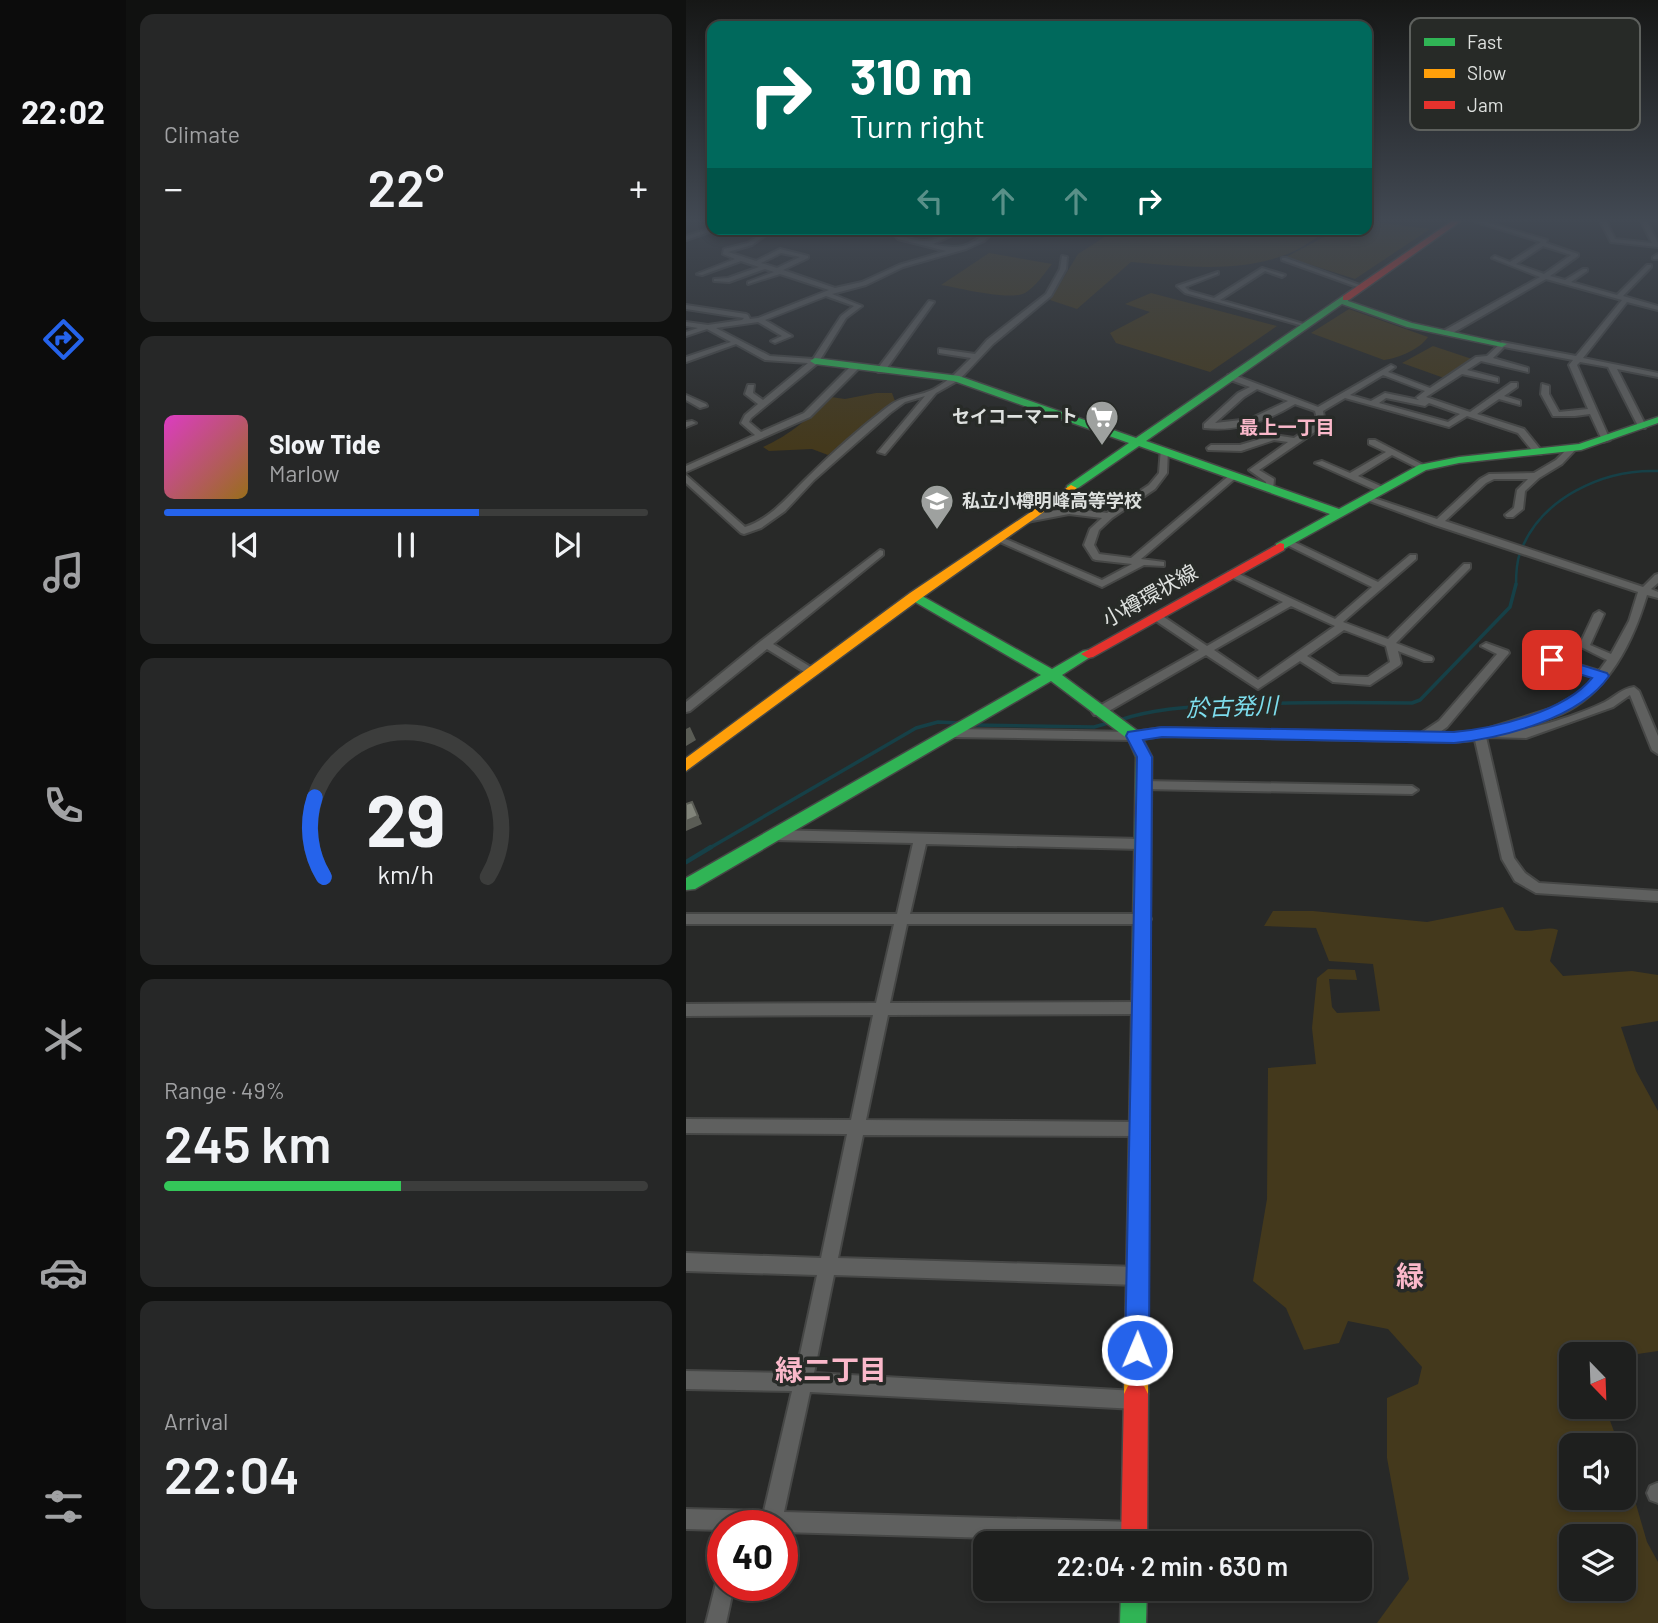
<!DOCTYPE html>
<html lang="en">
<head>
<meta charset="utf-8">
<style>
  body { margin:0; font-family:Barlow,"Noto Sans JP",sans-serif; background:#262727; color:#f1f3f6; height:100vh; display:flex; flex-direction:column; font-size:26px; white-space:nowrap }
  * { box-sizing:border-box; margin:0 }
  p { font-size:23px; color:#a1a2a4 }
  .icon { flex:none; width:38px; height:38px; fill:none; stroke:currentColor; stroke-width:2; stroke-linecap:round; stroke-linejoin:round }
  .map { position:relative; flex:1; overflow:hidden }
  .sheet { display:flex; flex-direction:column; gap:14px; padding:14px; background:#101110; width:560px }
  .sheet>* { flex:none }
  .top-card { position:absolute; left:21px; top:21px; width:665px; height:214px; border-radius:14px; box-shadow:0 4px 10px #0003,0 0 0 2px #3c3d3c; background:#00695c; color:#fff; overflow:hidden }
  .needle { width:46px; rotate:157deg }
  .tools { position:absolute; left:873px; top:1342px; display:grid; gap:14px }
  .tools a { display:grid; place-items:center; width:77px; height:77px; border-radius:14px; background:#1e1f1e; box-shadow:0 4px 10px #0003,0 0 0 2px #3c3d3c; font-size:35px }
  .speed { position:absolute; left:21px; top:1510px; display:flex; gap:14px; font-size:35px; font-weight:700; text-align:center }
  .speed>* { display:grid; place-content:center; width:91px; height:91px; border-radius:50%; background:#1e1f1e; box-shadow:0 4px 10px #0003,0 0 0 2px #3c3d3c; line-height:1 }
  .speed .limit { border:10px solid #d22; background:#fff; color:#111 }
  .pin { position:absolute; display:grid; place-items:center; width:60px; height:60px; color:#fff; margin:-30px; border-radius:14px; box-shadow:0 4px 10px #0006 }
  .me { position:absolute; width:77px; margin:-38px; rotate:1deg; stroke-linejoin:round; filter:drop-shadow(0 0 5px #0008) }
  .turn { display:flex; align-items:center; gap:24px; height:147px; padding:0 28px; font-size:32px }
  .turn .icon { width:91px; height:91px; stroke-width:2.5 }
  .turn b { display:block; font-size:49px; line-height:60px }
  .lanes { display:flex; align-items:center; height:66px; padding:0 28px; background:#0003; justify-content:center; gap:35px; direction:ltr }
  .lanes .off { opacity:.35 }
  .big { font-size:52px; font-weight:600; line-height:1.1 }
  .sheet .widget { flex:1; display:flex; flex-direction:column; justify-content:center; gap:10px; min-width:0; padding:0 24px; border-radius:14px; background:#262727 }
  .sheet .dial { align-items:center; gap:0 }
  .dial svg { height:182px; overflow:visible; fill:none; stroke:#3c3d3c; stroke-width:7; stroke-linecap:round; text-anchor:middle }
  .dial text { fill:#f1f3f6; stroke:none }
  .song { display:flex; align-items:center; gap:21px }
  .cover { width:84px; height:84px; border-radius:10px; background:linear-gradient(135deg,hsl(310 70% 55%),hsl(40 70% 35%)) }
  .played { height:7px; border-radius:4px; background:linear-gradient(90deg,#2563eb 65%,#3c3d3c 65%) }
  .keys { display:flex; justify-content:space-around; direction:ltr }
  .heat { display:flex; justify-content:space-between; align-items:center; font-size:38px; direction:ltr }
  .charge { height:10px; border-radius:5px; background:linear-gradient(90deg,#34c759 49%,#3c3d3c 0) }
  .trip { position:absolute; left:287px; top:1531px; width:399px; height:70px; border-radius:14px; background:#1e1f1e; box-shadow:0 4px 10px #0003,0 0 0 2px #3c3d3c; font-weight:600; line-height:70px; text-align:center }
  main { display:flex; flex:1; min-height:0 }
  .menu { display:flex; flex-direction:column; width:126px; justify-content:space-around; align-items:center; background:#0c0c0c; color:#a1a2a4 }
  .menu .icon { width:49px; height:49px }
  .menu .active { color:#2563eb }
  .menu b { font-size:32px; color:#f1f3f6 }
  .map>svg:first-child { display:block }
</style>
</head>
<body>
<main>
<nav class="menu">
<b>22:02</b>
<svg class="icon active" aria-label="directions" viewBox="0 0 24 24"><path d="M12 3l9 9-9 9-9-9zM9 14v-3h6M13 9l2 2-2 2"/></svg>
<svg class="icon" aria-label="music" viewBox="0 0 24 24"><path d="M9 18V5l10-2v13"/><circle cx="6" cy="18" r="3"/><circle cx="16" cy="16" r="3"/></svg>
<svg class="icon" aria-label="phone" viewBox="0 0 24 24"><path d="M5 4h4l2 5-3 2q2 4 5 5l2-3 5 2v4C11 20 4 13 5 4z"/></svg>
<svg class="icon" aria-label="climate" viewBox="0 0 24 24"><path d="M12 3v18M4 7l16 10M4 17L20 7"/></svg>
<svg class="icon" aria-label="car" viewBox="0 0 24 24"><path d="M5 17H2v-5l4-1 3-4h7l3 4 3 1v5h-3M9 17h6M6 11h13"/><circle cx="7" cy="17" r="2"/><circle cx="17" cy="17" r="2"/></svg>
<svg class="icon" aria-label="filters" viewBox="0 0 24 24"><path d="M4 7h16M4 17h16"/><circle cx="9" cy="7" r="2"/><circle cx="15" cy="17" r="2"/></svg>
</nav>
<section class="sheet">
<div class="widget"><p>Climate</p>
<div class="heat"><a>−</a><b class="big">22°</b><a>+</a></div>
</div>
<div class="widget">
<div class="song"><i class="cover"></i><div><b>Slow Tide</b><p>Marlow</p></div></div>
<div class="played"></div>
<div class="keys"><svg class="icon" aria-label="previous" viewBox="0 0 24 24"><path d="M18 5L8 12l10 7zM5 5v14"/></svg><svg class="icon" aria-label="pause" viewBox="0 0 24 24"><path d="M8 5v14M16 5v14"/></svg><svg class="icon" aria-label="next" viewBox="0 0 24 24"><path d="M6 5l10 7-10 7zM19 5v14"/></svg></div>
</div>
<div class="widget dial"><svg viewBox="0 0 100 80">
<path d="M14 69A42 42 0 1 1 86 69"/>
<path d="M14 69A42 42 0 0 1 10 34" stroke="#2563eb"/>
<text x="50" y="56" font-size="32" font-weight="700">29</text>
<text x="50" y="72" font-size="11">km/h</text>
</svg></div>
<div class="widget"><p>Range · 49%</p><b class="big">245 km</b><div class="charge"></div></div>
<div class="widget"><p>Arrival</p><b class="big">22:04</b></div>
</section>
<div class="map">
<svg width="972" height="1623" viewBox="0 0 972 1623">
  <rect width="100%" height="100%" fill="#282928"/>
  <!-- green -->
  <path fill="#44391c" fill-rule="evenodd" d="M681 221 744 229 669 279 600 257 653 229H681Z
    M431 229H644C629 238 613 251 596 256 549 273 494 266 445 262L391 309 364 300 392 254Z
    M303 253 366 264C358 274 350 286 339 293 324 301 273 288 255 285Z
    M465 293 591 326 524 372 430 343 424 333 464 312 439 304Z
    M663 309 742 337C734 349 713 358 698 360L625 333Z
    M747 346 786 359 758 378 716 363Z
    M190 393H206L209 401 142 455 126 449 83 451 77 447C106 434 122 418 145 397L159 399Z
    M817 907 829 930C847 934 859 925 872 930L864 961 877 976 946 971 972 975V1021L935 1027 950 1071 972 1111V1351L938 1356 886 1354V1407H919L933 1445 886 1446V1498H938V1463L961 1542 972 1562V1623H691L723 1579 701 1458V1398L732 1384 736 1367 702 1329 662 1321 653 1343 618 1350 600 1308 567 1281 581 1199 582 1068 630 1064 626 1028 631 978 642 969 669 970 671 980 643 979 646 1007 651 1013 694 1011 687 964 643 961 630 928 578 926 587 911H627L741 922ZM886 1536H938V1589H886Z"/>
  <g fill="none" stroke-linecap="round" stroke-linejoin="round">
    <!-- stream-far2 -->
    <path stroke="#164047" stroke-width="2.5" d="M830 586C830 575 830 563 834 553 854 498 917 469 972 471"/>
    <!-- stream-far1 -->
    <path stroke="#164047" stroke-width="3.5" d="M434 720C469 708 505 707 541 705 603 702 664 702 726 703L734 700 824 607 830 584
      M288 725 408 727 426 722
      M22 849 230 728 252 722 273 723"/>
    <!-- stream -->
    <path stroke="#164047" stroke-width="4.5" d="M0 862 25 847"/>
    <defs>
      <path id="street" d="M788 221H796L861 240 860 243 892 254V256L864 276 879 280 897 269H901V271L885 282 931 295 961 265H965V267L937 296 972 306V310L941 302 897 358 972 373V377L931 369 960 426 959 428 952 426 922 367 894 362 891 365 924 440 917 442 904 414 889 416H867L855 394 856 384 863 386V394L873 412 902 409 883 365 887 360 818 347 807 358 842 368V372L795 361 781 370 812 378V382L776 374 740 397 784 412 825 383H831V387L818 396 834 401V405L813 399 791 414 838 429 855 450V454H849L832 433 781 416 763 427 659 398 637 411 639 425 573 470 588 479 587 490H581L580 482 563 470 602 442 588 440 555 451 522 450 521 448 525 445H554L588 435 608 438 632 422 629 411 609 404C581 421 551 432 518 428V424L552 393 564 387 542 379V375H548L632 407 705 365 709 367 702 372 744 388 790 357 801 356 816 342 890 356 936 300 860 279 765 334H759V330L854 277 806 258 809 256 824 262 855 242ZM857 246 885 255 858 274 830 264ZM697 375 739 391 730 398 733 400 699 393 685 401 664 395ZM571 389 602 401 564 419 529 423 558 397ZM700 398 739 406 743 403 774 414 762 422 693 403Z
        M914 221H920L929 239 966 243 955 221H961L972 243V247L925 242Z
        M26 228 32 229 0 240V236Z
        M81 229H88L66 245 42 252 70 261 94 249 122 256V258L97 270 149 288 176 282 213 265 260 251 212 239 203 229H210C216 236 220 238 230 240 251 245 259 229 280 229L247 244C272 250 284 248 303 229H310L298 241 280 249 217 267 180 285 146 294 176 306 160 318 132 363 65 418 63 422 75 432 118 413 166 365H172V369L124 417 0 472V466L69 435 55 423 59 415 72 404 59 394 62 385H68L67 393 77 400 122 363 79 360 50 344 0 362V357L45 342 21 329 0 336V332L12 328 0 326V322L22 325 56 320 58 318 0 309V305L60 314 62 315 64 319 72 318 143 290 94 274 62 284V282L88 272 79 269 43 282 28 281V279L42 278 73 267 55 261 16 275 11 274 49 259 37 254 38 249 62 243ZM95 253 114 257 91 268 75 263ZM140 296 168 306 155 316 127 359 84 356 30 328 72 322 96 336 85 341 89 343 106 336 79 320Z
        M972 254V259H967V257Z
        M376 256 381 257 380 269 365 296 307 344 273 380 250 393 199 454 192 452 239 396 219 402 204 413 128 480 99 511 75 528 58 534 55 533 0 483V475L59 527C86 518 102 496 122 477 146 453 172 430 199 409 217 394 230 398 248 389 263 381 274 369 285 358L253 353V349L289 354 301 340 360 294 374 269Z
        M596 258H600L679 287 674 288 596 260Z
        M576 268 599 275 596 277 579 271 534 300 621 325V327L499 293 491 286 532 272V274L499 287 503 291 528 298Z
        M243 301 248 302 198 372H192V368Z
        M0 395 20 404 21 406 14 408 0 400Z
        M6 421 10 423 0 427V422Z
        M683 440H689L741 467 734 469 706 455 672 476 699 488V492L696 493 629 463 636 461 664 473 700 452 683 444Z
        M884 446 891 448 876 464 853 478 839 491 837 509 827 517H821L819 515 828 508 831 490 842 479H808L800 483 759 521 957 587 969 575 972 574V583L965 589 972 592V598L961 595C947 642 922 693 875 714 858 721 840 725 823 730 843 732 899 712 919 702 930 696 935 689 948 687L953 691 972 736V754L966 750 944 695 927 707 840 738 800 737 828 858 839 873 853 883 972 891V901L850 893 829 881 816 859 789 740 768 742 476 736 448 740 265 737 259 733 265 729 448 732 476 728 735 733 753 721 811 654 795 646 800 643 822 651 823 653 761 727 751 734 794 731 867 708 898 690 908 677 862 662 861 660 862 658H870L913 671 921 660 893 646 908 614 913 611 918 614 904 645 925 654 943 621 952 592 749 525 678 499 685 497 751 519 794 479 803 474 848 473 870 460Z
        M475 448 482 450 481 473 469 489 426 518 413 530 408 545 413 554 445 558 545 474 552 476 455 559 478 562V566L458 565 416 587 307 539 309 537H315L416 580 446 564 410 560 407 559 398 545 404 529 416 518 383 514 341 522 336 519 341 516 383 508 421 513 463 485 473 473Z
        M604 540 692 582 724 555H730V559L657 622 702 639 778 564H784V568L710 643 746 657 747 659 746 661H738L712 651 715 663 714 665 684 685 647 682 614 661 572 689 520 655 416 715H408L406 712 408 709 513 650 467 619V615H475L521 646 597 602 543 576V572H549L649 619 686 587 601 545 599 543ZM605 606 649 626 572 680 528 650ZM658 630 700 646 704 662 682 677 653 676 621 656Z
        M194 550 197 551V555L87 644 128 669 129 671 128 673H120L81 649 4 711 0 712V702L75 641Z
        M457 781 726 786 732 790 726 794 457 789 451 785Z
        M87 830 455 839 459 841 461 844 459 847 455 849 240 844 224 914H458L463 915 465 919 463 923 458 924H221L204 1003 456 1002 461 1004 463 1008 461 1012 456 1014 202 1015 180 1120 454 1122 460 1124 462 1129 460 1134 454 1136 177 1135 152 1258 452 1267 458 1270 461 1276 458 1282 452 1285 148 1275 128 1373 450 1391 457 1393 459 1400 457 1407 450 1409 124 1392 98 1512 449 1522 456 1525 459 1532 456 1539 449 1542 96 1532V1526H37V1530L0 1529V1509L78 1511 106 1391 0 1389V1371L110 1373 131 1275 0 1271V1253L135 1258 161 1134 0 1133V1119L165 1120 187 1015 0 1016V1004L190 1003 208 924H0V914H211L227 843 87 840 83 838 81 835 83 832Z
        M971 1483H972V1503L964 1500 961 1493 964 1486Z
        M37 1576V1586H48L40 1623H20L31 1579Z"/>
      <path id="fast" d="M657 296H663L662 301 726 323 821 344 816 347 721 327 656 304 460 441 653 509 733 465 773 457 893 444 972 417V423L895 450 773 463 740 470 594 551 590 550V544L644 514 453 446 389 490H381V486L443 443 268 381 129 364 124 361 129 358 273 376 450 438Z
        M229 592 366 669 397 651 402 650 409 654 376 675 453 732 466 757 464 982 461 987 455 990 449 987 446 982 450 757 442 739 365 681 9 889 0 890V878L355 675 224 599 223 596Z
        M435 1589H461L460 1623H434Z"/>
      <path id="slow" d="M385 485 391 488 389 490 234 599 0 771V758L224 593Z
        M455 974 461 977 464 982 462 1394 458 1402 450 1406 442 1402 438 1394 446 982 449 977Z"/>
      <path id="jam" d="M766 221H775L663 300H657V296Z
        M594 543 598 544V550L407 657 402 658 395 654Z
        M450 1382 458 1386 462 1394 461 1544H435L438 1394 442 1386Z"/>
    </defs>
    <!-- street casing -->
    <use href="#street" stroke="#464746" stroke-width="4"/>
    <!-- fast casing -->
    <use href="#fast" stroke="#464746" stroke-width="3"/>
    <!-- slow casing -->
    <use href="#slow" stroke="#464746" stroke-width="3"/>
    <!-- jam casing -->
    <use href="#jam" stroke="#464746" stroke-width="3"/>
    <!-- street -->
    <use href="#street" fill="#5f605f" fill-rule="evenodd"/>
    <!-- fast -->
    <use href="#fast" fill="#30b455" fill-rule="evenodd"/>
    <!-- slow -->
    <use href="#slow" fill="#ff9f0a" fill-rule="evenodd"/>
    <!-- jam -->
    <use href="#jam" fill="#e5322d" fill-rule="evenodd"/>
  </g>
  <!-- shaded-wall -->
  <path fill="#5a5c55" d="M4 727 10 740 0 746V729Z
    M6 802 16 824 0 831V821Z"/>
  <!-- building -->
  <path fill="#81847a" stroke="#5a5c55" stroke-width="2" d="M6 802 12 816 0 821V804Z"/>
  <!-- sky -->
  <linearGradient id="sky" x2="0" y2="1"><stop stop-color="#161716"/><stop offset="0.49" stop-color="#424953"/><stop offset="1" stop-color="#424953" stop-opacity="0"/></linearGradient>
  <rect width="972" height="448" fill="url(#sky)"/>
  <!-- route -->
  <path fill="#2563eb" stroke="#184099" stroke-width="2" d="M866 656 921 673 923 676C894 718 817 738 768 743L476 737 457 740 466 757 463 1350 459 1359 451 1362 443 1359 439 1350 451 757 440 736 442 732 476 727 768 732C810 728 878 712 906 678L861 664V657Z"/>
  <!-- icons -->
  <defs>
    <symbol id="supermarket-pin" viewBox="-11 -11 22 30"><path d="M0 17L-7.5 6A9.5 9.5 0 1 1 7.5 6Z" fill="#9ea19f" stroke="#272a27"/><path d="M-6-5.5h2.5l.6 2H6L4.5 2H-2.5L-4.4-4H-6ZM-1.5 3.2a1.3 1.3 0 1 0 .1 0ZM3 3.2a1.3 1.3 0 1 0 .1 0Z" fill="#fff"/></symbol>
    <symbol id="school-pin" viewBox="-11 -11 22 30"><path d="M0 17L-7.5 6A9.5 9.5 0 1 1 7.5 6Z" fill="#9ea19f" stroke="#272a27"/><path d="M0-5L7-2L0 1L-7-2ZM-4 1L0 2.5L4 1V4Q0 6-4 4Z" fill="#fff"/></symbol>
  </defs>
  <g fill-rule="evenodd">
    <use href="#supermarket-pin" x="397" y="398" width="38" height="52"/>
    <use href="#school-pin" x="232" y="482" width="38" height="52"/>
  </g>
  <g text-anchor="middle" stroke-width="7" stroke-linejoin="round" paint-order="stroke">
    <!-- far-poi labels -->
    <g font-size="18" font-weight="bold" fill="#dee1df" stroke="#272a27" text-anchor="end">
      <text x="392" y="423">セイコーマート</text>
      <text x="276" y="507" text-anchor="start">私立小樽明峰高等学校</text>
    </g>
    <!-- far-neighbourhood labels -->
    <g font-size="19" font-weight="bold" fill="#fab8ca" stroke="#272a27">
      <text x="601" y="434">最上一丁目</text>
    </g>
    <!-- street labels -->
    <g font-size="21" fill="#dee1df" stroke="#272a27">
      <text transform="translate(464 596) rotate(-29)" y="7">小樽環状線</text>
    </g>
    <!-- water labels -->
    <g font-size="23" font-style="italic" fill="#7ddded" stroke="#272a27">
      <text transform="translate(546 707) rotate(-2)" y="8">於古発川</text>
    </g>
    <!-- near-quarter labels -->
    <g font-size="28" font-weight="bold" fill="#fab8ca" stroke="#272a27">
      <text x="724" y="1286">緑</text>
    </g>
    <!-- near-neighbourhood labels -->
    <g font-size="28" font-weight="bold" fill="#fab8ca" stroke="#272a27">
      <text x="145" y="1380">緑二丁目</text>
    </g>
  </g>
  <!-- legend -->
  <rect x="724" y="18" width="230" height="112" rx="10" fill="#272a27" stroke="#5e615e" stroke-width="2"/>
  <rect x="738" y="38" width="31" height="8" fill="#30b455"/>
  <rect x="738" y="69" width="31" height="9" fill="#ff9f0a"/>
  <rect x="738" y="101" width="31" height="8" fill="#e5322d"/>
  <g font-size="19" fill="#dee1df">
    <text x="781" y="49">Fast</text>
    <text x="781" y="80">Slow</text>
    <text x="781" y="112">Jam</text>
  </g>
</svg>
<div class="tools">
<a><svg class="needle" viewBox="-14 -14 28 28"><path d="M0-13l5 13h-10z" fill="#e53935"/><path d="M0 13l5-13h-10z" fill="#a1a2a4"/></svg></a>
<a><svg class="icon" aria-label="sound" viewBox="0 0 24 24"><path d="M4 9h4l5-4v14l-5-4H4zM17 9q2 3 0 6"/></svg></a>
<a><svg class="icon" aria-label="layers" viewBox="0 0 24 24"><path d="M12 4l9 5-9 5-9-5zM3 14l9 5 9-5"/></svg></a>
</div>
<div class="speed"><div class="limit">40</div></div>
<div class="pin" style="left:866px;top:660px;background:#d93025"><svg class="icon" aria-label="arrive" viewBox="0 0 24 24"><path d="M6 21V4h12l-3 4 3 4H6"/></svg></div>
<svg class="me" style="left:451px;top:1350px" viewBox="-20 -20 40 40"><circle r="17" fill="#2563eb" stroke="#fff" stroke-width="3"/><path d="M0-11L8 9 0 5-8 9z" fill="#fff"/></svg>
<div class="trip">22:04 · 2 min · 630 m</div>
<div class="top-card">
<div class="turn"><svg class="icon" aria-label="right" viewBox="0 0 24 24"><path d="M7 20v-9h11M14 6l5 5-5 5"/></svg><div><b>310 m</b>Turn right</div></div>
<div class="lanes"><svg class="icon off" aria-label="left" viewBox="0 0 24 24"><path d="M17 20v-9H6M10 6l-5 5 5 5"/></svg><svg class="icon off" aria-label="ahead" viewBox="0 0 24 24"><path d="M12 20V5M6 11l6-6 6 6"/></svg><svg class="icon off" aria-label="ahead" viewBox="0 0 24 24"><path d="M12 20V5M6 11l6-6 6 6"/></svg><svg class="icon" aria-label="right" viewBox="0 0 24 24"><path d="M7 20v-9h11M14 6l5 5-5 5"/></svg></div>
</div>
</div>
</main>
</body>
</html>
